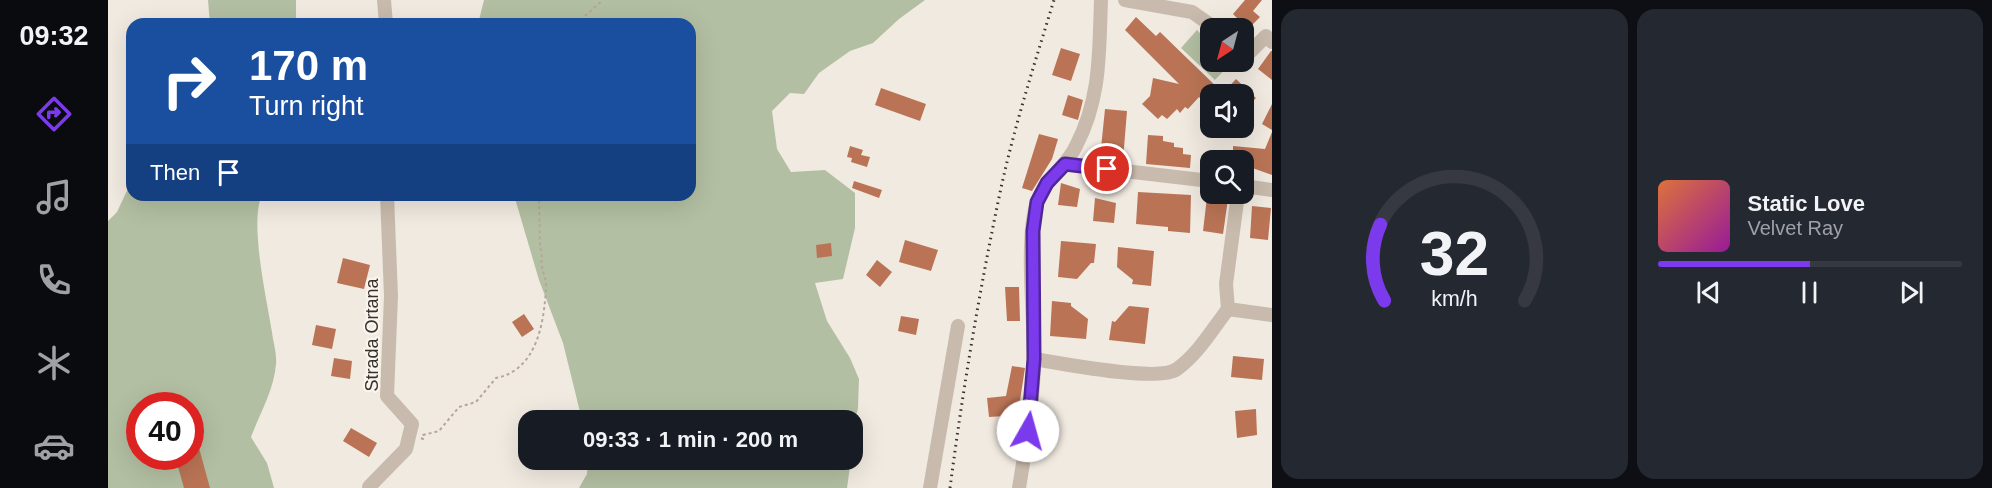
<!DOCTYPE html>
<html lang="en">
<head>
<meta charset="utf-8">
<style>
  body { margin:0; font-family:Helvetica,sans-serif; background:#242831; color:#f1f3f6; height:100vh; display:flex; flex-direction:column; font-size:22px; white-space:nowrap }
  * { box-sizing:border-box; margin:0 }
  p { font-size:20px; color:#9ea1a6 }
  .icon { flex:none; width:33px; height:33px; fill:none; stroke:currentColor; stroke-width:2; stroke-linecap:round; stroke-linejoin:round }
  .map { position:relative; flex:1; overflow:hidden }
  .panel { display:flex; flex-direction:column; gap:9px; padding:9px; background:#0d0f14; width:720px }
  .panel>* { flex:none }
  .guide { position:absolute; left:18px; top:18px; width:570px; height:183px; border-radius:18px; box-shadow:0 6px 24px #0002; background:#1a4fa0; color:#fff; overflow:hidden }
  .needle { width:39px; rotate:216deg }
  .buttons { position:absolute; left:1092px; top:18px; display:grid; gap:12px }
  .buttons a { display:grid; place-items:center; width:54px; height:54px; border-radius:12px; background:#171b24; box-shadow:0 6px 24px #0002; font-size:30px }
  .speed { position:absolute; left:18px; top:392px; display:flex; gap:12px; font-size:30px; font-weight:700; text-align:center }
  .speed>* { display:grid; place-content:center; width:78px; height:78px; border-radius:50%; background:#171b24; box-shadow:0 6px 24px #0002; line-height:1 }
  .speed .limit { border:9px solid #d22; background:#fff; color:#111 }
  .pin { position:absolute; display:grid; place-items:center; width:51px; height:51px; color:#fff; margin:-26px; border:3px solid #fff; border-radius:50%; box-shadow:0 2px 6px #0007 }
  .me { position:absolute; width:66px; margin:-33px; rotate:7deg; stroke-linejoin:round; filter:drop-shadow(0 0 4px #0008) }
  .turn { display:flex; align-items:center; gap:21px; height:126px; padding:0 24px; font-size:27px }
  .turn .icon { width:78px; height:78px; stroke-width:2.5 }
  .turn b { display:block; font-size:42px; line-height:51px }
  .then { display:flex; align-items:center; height:57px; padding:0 24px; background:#0003; gap:12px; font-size:22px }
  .panel .card { flex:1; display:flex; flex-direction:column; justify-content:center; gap:9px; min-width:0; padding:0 21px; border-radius:18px; background:#242831 }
  .panel .dial { align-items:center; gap:0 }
  .dial svg { height:156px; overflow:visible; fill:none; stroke:#363941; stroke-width:7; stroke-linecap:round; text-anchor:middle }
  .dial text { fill:#f1f3f6; stroke:none }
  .song { display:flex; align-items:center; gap:18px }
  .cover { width:72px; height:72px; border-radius:9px; background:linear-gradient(135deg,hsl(20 70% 55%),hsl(300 70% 35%)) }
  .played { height:6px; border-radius:3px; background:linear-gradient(90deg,#7c3aed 50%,#363941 50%) }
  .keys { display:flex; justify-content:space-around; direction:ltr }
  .panel .tiles { flex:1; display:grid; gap:9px; grid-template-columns:repeat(2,1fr) }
  .trip { position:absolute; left:410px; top:410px; width:345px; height:60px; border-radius:18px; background:#171b24; box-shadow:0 6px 24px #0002; font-weight:600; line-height:60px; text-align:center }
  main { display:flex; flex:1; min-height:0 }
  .tab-bar { display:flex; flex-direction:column; width:108px; justify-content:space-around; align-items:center; background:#090b0e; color:#9ea1a6 }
  .tab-bar .icon { width:42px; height:42px }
  .tab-bar .active { color:#7c3aed }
  .tab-bar b { font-size:27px; color:#f1f3f6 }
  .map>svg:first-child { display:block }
</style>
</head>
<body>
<main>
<nav class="tab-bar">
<b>09:32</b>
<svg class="icon active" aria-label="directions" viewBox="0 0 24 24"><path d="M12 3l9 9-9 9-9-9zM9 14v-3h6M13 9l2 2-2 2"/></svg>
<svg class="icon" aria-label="music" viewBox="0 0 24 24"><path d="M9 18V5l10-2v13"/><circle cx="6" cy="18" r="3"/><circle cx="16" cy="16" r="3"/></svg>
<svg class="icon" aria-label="phone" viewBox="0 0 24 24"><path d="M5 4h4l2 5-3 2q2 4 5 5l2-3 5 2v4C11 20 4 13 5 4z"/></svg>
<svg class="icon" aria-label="climate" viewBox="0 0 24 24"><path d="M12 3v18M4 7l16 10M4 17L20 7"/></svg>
<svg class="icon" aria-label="car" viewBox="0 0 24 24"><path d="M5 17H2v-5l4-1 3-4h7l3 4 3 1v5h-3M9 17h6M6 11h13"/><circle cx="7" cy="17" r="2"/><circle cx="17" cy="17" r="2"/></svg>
</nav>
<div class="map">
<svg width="1164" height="488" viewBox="0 0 1164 488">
  <rect width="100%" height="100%" fill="#f1eae1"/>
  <!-- green -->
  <path fill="#b3bfa2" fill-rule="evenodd" d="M100 0H188V24H102Z
    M376 0H817L791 19 765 43 742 51 711 73 696 94 682 93 664 111 669 149 683 172 717 170 747 193V228L735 279 707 283 719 321 742 358 751 379 750 408 744 435V420H474L455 343 431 280 406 195H582V24H370Z
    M1089 30 1102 43V62H1124L1107 80 1073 48Z
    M24 180V195H154C141 222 159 301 164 332 165 342 169 353 168 364 166 390 152 413 143 437L159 463 166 488H0V221L9 212ZM32 405H82V456H32Z
    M480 459H743L739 488H471L479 474Z"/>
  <!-- building -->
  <path fill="#ba7455" d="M1137 0H1154L1145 11 1152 17 1141 28H1121L1130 19 1125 14Z
    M1028 17 1048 36 1052 32 1115 93 1128 79 1148 98 1136 111V94H1102V109L1091 97 1080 109 1077 107 1072 113 1069 109 1059 119 1054 115 1050 119 1034 104 1042 96 1045 78 1071 84 1017 30Z
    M953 48 972 54 963 81 944 75Z
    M1163 51H1164V80L1150 69Z
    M773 88 818 104 812 121 767 105Z
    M960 95 975 100 970 120 954 115Z
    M1164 104V130L1154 124Z
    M997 109 1019 111 1015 160 992 158Z
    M1164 132V175L1136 165V160H1120V152H1125V146L1157 149Z
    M931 134 950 139 944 159 924 191 914 188Z
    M1040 135 1055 136V141L1066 143V147L1075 148V154L1083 155 1082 168 1038 164Z
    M742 146 755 150 753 155 762 157 759 167 743 162 744 158 739 157Z
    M746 181 774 190 771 198 744 188Z
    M953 183 972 189 969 207 950 205Z
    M1030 192 1083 195 1082 233 1060 231V227L1028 224Z
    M1099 197 1120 199 1115 234 1095 231Z
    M987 198 1008 203 1006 223 985 221Z
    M1144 206 1163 208 1160 240 1142 238Z
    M797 240 830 250 823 271 791 262Z
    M953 241 988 244 986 263H983L969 279 950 277Z
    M723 243 724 256 709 258 708 245Z
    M1010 247 1046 251 1043 286 1024 284 1025 280 1009 267Z
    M235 258 262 265 256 289 229 283Z
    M769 260 784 272 772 287 758 275Z
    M897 287H911L912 321H899Z
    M944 301 963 303V306L980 319 978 339 942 336Z
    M1021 306 1041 308 1037 344 1001 340 1004 321 1007 322Z
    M416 314 426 329 414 337 404 322Z
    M793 316 811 319 808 335 790 331Z
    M208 325 228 329 224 349 204 345Z
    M1125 356 1156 359 1154 380 1123 377Z
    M226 358 244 361 242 379 223 376Z
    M904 366 917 368 909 420H897V416L881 417 879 398 898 396Z
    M1148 409 1149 435 1129 438 1127 411Z
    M243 428 269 443 261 457 235 441Z
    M91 448 102 488H76L67 456H82V450Z"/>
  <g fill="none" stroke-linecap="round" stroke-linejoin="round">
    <!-- path -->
    <path stroke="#b4a698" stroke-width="2" stroke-dasharray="3 3" stroke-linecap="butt" d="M468 24 495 0
      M313 438 315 439V435L331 431 351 407 368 402 388 378C429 370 436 323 438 288 439 275 431 271 434 252L432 247 431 195"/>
    <!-- minor -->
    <path stroke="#c8bbad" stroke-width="14" d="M276 0 278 24
      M1017 0 1084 12 1107 28
      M1136 56 1137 57 1158 36 1164 42
      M957 164 1102 181
      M1136 186 1164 190
      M1120 309 1164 315
      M926 359C953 363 1050 383 1069 369 1090 354 1104 330 1120 309L1118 284 1130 194
      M261 487 298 449 304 424 279 396 283 296 279 195
      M822 488 850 326
      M911 488C918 445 926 401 926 357 926 315 917 239 929 202 937 180 958 167 968 146 993 98 991 53 993 0"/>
    <!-- rail -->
    <path stroke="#37302b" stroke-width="3" stroke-dasharray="1.5 4.5" stroke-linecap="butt" d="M842 488C855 388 872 287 893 188 907 124 927 62 946 0"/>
  </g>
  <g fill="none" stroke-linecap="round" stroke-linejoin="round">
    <defs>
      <path id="route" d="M920 431 926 359 925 231 929 202 939 183 957 164 999 169"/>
    </defs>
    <!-- route casing -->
    <use href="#route" stroke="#51269a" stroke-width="15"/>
    <!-- route -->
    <use href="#route" stroke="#7c3aed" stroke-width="10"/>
  </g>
  <g text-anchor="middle" stroke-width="4.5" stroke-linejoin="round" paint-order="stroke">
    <!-- street labels -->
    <g font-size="18" fill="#37302b" stroke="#f9f4ed">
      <text transform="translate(264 335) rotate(-90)" y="6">Strada Ortana</text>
    </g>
  </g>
</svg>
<div class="buttons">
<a><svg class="needle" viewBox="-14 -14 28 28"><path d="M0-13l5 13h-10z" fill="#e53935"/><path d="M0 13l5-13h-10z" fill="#9ea1a6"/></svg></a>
<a><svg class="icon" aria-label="sound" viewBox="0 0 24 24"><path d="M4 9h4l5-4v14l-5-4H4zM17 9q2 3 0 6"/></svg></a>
<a><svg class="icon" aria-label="search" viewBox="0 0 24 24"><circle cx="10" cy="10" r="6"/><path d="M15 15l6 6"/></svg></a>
</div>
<div class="speed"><div class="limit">40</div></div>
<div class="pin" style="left:999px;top:169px;background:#d93025"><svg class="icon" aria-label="arrive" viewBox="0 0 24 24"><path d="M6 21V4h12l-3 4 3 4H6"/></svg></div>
<svg class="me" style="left:920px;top:431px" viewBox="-20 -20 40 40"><circle r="19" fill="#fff"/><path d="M0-13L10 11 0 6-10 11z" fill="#7c3aed"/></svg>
<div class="trip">09:33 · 1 min · 200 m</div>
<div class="guide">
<div class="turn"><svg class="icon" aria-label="right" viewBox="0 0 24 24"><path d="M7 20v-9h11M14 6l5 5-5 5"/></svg><div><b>170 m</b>Turn right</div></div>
<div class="then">Then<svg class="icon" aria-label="arrive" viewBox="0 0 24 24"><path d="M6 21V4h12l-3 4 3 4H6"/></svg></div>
</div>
</div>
<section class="panel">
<div class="tiles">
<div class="card dial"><svg viewBox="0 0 100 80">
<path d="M14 69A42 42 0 1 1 86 69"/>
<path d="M14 69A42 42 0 0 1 12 30" stroke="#7c3aed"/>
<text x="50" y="56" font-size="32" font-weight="700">32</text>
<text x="50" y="72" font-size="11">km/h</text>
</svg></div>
<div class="card">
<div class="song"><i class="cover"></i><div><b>Static Love</b><p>Velvet Ray</p></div></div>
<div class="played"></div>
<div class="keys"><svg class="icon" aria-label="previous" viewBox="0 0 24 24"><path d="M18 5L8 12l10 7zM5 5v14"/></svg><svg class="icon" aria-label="pause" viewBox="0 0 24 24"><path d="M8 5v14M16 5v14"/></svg><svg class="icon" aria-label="next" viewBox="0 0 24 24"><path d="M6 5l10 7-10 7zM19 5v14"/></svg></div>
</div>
</div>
</section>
</main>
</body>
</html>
